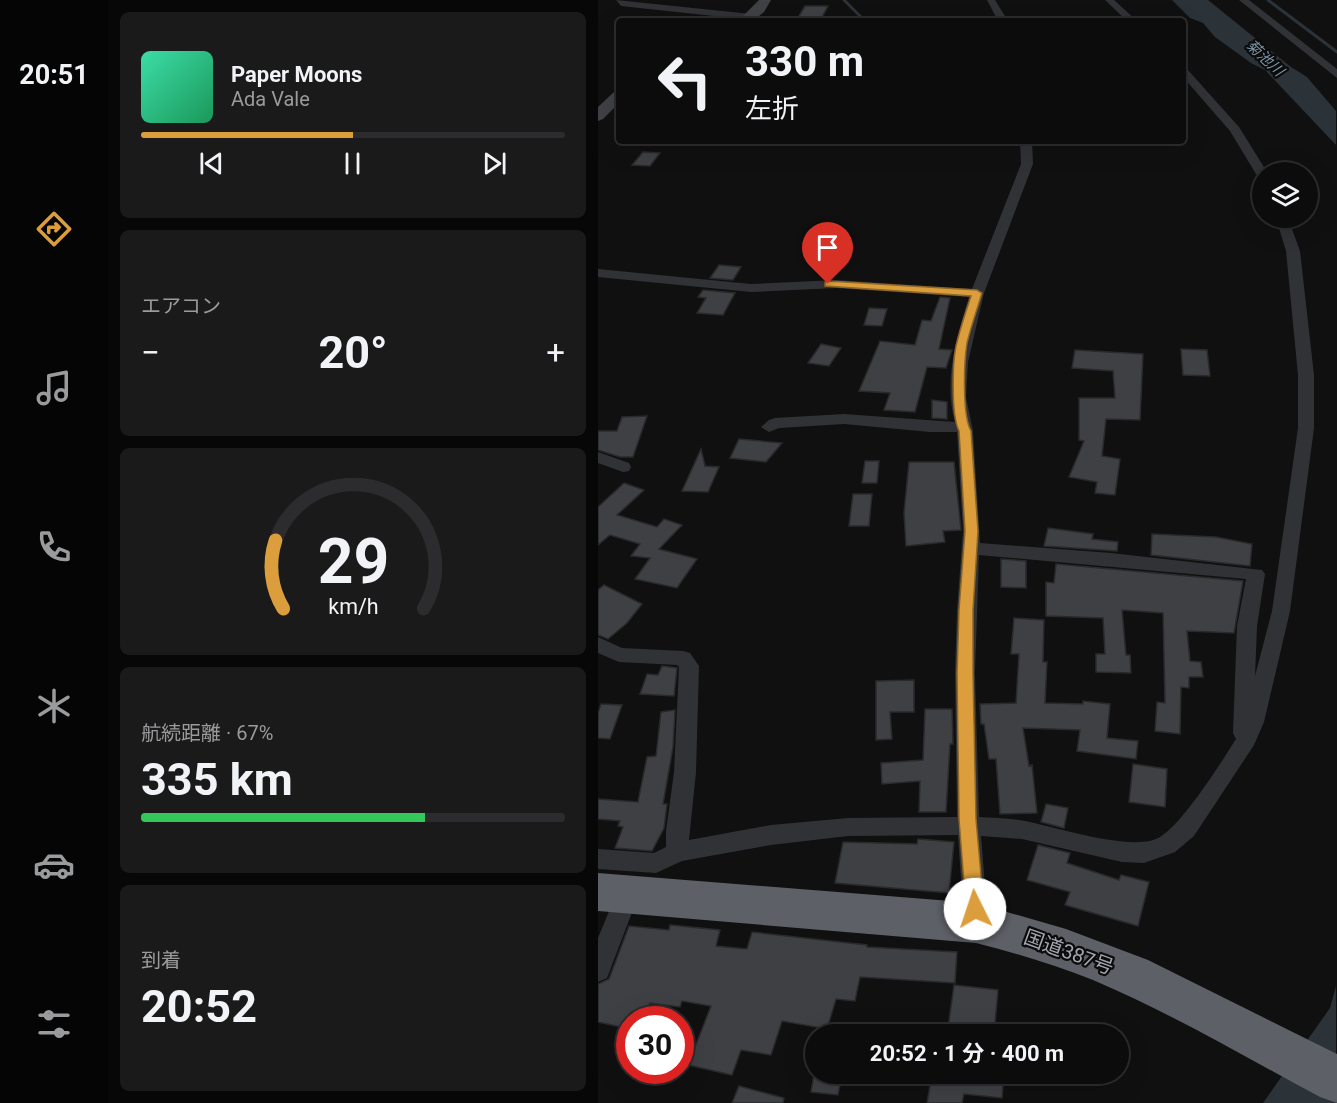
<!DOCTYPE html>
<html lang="ja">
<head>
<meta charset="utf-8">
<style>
  body { margin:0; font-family:Roboto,"Noto Sans JP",sans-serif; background:#1a1a1b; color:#f1f3f6; height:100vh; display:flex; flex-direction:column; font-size:22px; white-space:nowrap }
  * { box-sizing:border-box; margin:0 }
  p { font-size:20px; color:#9a9b9d }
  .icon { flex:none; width:33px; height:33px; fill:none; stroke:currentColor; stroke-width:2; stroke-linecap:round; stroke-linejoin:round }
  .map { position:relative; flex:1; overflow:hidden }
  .drawer { display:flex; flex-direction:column; gap:12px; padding:12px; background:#070707; width:490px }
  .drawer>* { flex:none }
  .hud { position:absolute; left:18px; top:18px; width:570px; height:126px; border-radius:6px; box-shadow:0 6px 24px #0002,0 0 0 2px #2c2c2e; background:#0c0c0d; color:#f1f3f6; overflow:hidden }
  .controls { position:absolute; left:654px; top:162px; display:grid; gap:12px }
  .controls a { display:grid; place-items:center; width:66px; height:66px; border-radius:50%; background:#0c0c0d; box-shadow:0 6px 24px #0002,0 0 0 2px #2c2c2e; font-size:30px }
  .speed { position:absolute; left:18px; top:1006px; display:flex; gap:12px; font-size:30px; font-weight:700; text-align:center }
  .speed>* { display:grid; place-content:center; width:78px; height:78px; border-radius:50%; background:#0c0c0d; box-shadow:0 6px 24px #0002,0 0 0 2px #2c2c2e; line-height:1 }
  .speed .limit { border:9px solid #d22; background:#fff; color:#111 }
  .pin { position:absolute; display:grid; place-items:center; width:51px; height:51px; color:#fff; margin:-62px -26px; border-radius:50% 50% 50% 0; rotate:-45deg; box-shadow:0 0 6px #0007 }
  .pin .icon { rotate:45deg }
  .me { position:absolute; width:66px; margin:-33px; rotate:356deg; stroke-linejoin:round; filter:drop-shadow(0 0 4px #0008) }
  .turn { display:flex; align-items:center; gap:21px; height:126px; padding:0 30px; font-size:27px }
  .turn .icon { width:78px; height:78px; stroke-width:2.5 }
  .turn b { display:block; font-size:42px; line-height:51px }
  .big { font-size:45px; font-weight:700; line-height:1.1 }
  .drawer .card { flex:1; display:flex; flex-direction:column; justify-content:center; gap:9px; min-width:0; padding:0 21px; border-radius:9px; background:#1a1a1b }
  .drawer .dial { align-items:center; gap:0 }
  .dial svg { height:156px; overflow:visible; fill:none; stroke:#2c2c2e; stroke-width:7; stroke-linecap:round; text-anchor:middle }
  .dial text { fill:#f1f3f6; stroke:none }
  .song { display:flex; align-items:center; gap:18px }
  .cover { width:72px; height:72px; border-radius:9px; background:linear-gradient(135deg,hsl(160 70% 55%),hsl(150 70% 35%)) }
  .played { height:6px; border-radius:3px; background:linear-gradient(90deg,#dc9e3c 50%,#2c2c2e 50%) }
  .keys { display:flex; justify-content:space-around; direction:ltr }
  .heat { display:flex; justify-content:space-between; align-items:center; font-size:33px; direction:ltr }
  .charge { height:9px; border-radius:4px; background:linear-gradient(90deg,#34c759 67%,#2c2c2e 0) }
  .trip { position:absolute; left:207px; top:1024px; width:324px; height:60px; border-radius:30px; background:#0c0c0d; box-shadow:0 6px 24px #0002,0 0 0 2px #2c2c2e; font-weight:700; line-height:60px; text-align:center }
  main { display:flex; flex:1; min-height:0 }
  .tabs { display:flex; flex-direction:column; width:108px; justify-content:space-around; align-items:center; background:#050505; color:#9a9b9d }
  .tabs .icon { width:42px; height:42px }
  .tabs .on { color:#dc9e3c }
  .tabs b { font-size:27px; color:#f1f3f6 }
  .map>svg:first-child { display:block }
</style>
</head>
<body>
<main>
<nav class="tabs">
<b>20:51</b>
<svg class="icon on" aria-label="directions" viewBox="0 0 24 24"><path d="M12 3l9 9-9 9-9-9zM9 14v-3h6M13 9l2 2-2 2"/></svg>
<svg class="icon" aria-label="music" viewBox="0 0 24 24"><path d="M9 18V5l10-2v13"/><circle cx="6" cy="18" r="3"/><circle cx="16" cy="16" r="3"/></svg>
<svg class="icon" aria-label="phone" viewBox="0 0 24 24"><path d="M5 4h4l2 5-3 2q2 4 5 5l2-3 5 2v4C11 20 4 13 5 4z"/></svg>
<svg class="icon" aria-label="climate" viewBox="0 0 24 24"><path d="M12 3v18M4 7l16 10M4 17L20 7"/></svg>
<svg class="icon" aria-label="car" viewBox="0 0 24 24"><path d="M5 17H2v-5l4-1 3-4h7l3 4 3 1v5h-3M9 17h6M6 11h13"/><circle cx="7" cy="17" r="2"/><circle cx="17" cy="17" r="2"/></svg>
<svg class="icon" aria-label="filters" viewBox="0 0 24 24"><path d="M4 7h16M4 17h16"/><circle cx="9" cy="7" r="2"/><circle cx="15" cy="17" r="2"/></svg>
</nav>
<section class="drawer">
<div class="card">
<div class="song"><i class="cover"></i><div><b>Paper Moons</b><p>Ada Vale</p></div></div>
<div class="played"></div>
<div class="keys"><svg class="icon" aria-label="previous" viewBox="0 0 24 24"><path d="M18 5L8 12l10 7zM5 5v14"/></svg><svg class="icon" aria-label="pause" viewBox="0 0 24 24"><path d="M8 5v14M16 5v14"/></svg><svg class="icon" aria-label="next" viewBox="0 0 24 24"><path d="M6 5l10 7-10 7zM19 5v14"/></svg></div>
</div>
<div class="card"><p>エアコン</p>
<div class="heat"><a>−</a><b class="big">20°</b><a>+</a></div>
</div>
<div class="card dial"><svg viewBox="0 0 100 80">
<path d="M14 69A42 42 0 1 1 86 69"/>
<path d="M14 69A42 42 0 0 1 10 34" stroke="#dc9e3c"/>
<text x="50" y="56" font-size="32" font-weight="700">29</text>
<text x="50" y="72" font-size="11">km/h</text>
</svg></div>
<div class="card"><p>航続距離 · 67%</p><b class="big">335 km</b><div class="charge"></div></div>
<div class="card"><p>到着</p><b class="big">20:52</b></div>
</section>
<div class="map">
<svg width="739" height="1103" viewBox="0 0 739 1103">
  <rect width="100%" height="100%" fill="#101011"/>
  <!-- water -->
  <path fill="#2b3238" d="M574 0H610L693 67 709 77 738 111V145L667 70 653 63 617 37 605 23 592 18Z
    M738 986V1103H665L732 1008Z"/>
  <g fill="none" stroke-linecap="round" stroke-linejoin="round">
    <!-- stream -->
    <path stroke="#2b3238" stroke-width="3" d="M246 0 262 16 261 21
      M670 0 739 52"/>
  </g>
  <!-- building -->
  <path fill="#3f4044" stroke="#2a2a2c" stroke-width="1.5" d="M207 6H230L222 21H198Z
    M45 152 62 153 52 166 34 165Z
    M121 265 143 267 135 280 112 278Z
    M105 290 137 293 125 315 99 313 108 298 100 297Z
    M342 297 352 298 341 349 354 350 348 368 329 367 317 412 286 410 292 393 261 391 282 341 317 345 324 320 333 321Z
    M271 308 289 309 284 326 266 325Z
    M223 344 243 348 231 366 210 363Z
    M583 349 609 350 612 376 585 375Z
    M477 350 545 354 542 420 508 419 504 456 522 459 517 495 497 493 499 482 471 477 486 441 481 440V398H517L515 371 474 368Z
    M334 400 349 402V419L334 418Z
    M49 416 35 457H22L0 450V431H19L24 417Z
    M141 439 184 443 168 462 132 458Z
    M103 449 107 466 121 467 110 492 84 491Z
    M267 461H281L279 483H264Z
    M311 462H356L363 530 345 531 347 542 308 546 306 513Z
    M26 483 46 490 19 515 59 527 66 519 84 525 61 549 99 559 79 588 37 579 52 558 33 556 42 544 12 535 0 545V507Z
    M255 494H274L271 526H251Z
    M450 528 495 534 494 539 520 542 519 551 446 546Z
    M554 534 618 537 654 544 652 566 553 555Z
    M403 559 428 561V588L403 587Z
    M458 564 645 581 636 633 589 631 592 661 603 662 605 677H591V688L583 687 582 734 557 731 559 702 567 703 565 613 524 610 528 655H532L533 673 498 672V654H507L505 618 448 616V582L456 583Z
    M6 585 44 604 29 623 10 639 0 635V590Z
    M416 618 446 620 445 662H449L447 703 485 704V701L512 704 509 738 540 741 538 759 479 751 482 730 425 728 431 766 434 765 439 813 402 814 398 759H391L386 724H383L382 704 418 703 421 654H413Z
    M64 666 79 668 76 696 42 694 49 674 60 675Z
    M316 680V712H292L294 739 278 740V681Z
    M3 704 24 705 12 739 0 738V713Z
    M327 709H354L355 744H352L348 812H321L322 781 284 784 283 763 325 760Z
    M77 710 75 747 65 804H69L66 828 54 851 17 848 25 827 20 826 22 821 0 819V799L40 802 49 757 58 756 63 712Z
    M535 764 569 769 567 807 531 802Z
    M448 804 470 808 466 828 443 822Z
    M320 839 356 842 351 893 237 883 245 842 319 844Z
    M440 845 472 853 469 863 521 880 523 875 551 882 540 926 467 905 472 892 429 880Z
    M72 925 122 930 118 946 149 949 154 932 269 945V947L359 952 357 983 262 977 257 1001 238 999 229 1029 184 1021 173 1055 143 1050 134 1075 90 1065 113 1006 84 1001 82 1007 52 1003 45 1020H32V1029L0 1022V984L11 979 31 926 71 930Z
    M356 985 400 990 396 1035H349Z
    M216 1074H244L240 1095 213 1092Z
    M334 1074H358L383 1078V1074H406L404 1098 366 1094 364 1103H329Z
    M141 1086 186 1098 185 1103H134Z"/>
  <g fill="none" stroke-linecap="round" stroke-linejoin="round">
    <!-- street -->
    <path fill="#313235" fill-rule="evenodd" d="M18 0 153 14 158 17 153 20 23 6Z
      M389 0H397L410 21H400Z
      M507 0H516L539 21H529Z
      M641 0H651L739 69V78Z
      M585 68 589 69 641 127 669 172H664V177L658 174 632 131 585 77Z
      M422 141H434L435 164 386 293 370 362 368 397 375 431 382 543 513 553 664 570 667 574 659 626 657 676 674 611 700 428V375L688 251 678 218H690L702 251 716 375V428L692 611 666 722 656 745 596 836 577 852 546 863 524 862 424 839 383 836 390 923 387 931 378 934 369 931 366 923 360 835 250 836 173 845 84 861 58 873 0 869V849L56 853 68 847V831L76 772 81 667 79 665 21 662 0 653V637L24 648 85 651 92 653 101 666 98 772 91 840 173 825 250 818 359 817 357 673 359 610 365 531 359 432H332L246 424 181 428 171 432 163 427 171 420 177 418 246 414 357 422C345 381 359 336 371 297L238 288 153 292 0 277V269L153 284 238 280 374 289 423 164ZM381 555 648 579 639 626 635 733 638 739C622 764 586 822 562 837 537 853 458 827 427 821 412 818 396 818 381 817L377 673Z
      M0 452 31 463 33 467 31 471 25 472 0 463Z
      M29 884 37 887 41 894 9 978 0 982V938L21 887Z"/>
    <!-- secondary -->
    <path fill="#3f4145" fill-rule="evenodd" d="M161 0H173L166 12 155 21H140Z
      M21 91V103L5 119 0 121V107L16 92Z"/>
    <!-- highway -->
    <path fill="#5d6066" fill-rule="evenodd" d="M0 873 378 903 468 929 550 960 739 1054V1103L722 1097C647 1057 573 1013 495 980 457 965 418 953 378 943L0 911Z"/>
  </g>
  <!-- route -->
  <path fill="#dc9e3c" stroke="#8f6727" stroke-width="1.5" d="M230 281 379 290 384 293C379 310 373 326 369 343 366 362 364 415 373 431L380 531 375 610V673L378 819 386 909 383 915 377 917 370 915 368 909 361 819 359 673 361 610 367 531 361 431C353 415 354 360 359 342 363 326 368 311 373 296L227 286V282Z"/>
  <g text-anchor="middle" stroke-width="4.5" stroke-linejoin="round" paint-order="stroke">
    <!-- far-water labels -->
    <g font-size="15" font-style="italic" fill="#7c96a8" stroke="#0b0b0c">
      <text transform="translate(667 58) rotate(43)" y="5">菊池川</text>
    </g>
    <!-- near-street labels -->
    <g font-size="20" fill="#a2a7b0" stroke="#0b0b0c">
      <text transform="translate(471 952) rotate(20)" y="7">国道387号</text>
    </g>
  </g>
</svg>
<div class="controls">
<a><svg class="icon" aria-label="layers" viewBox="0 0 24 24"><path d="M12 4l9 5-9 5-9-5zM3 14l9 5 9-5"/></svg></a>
</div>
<div class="speed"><div class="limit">30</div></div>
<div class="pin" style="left:230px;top:284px;background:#d93025"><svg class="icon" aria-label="arrive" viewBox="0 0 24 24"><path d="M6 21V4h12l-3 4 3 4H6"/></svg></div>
<svg class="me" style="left:377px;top:909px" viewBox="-20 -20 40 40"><circle r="19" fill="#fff"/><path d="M0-13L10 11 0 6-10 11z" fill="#dc9e3c"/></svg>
<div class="trip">20:52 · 1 分 · 400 m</div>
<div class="hud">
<div class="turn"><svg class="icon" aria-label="left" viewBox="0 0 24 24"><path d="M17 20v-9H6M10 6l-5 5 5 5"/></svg><div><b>330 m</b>左折</div></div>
</div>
</div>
</main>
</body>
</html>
